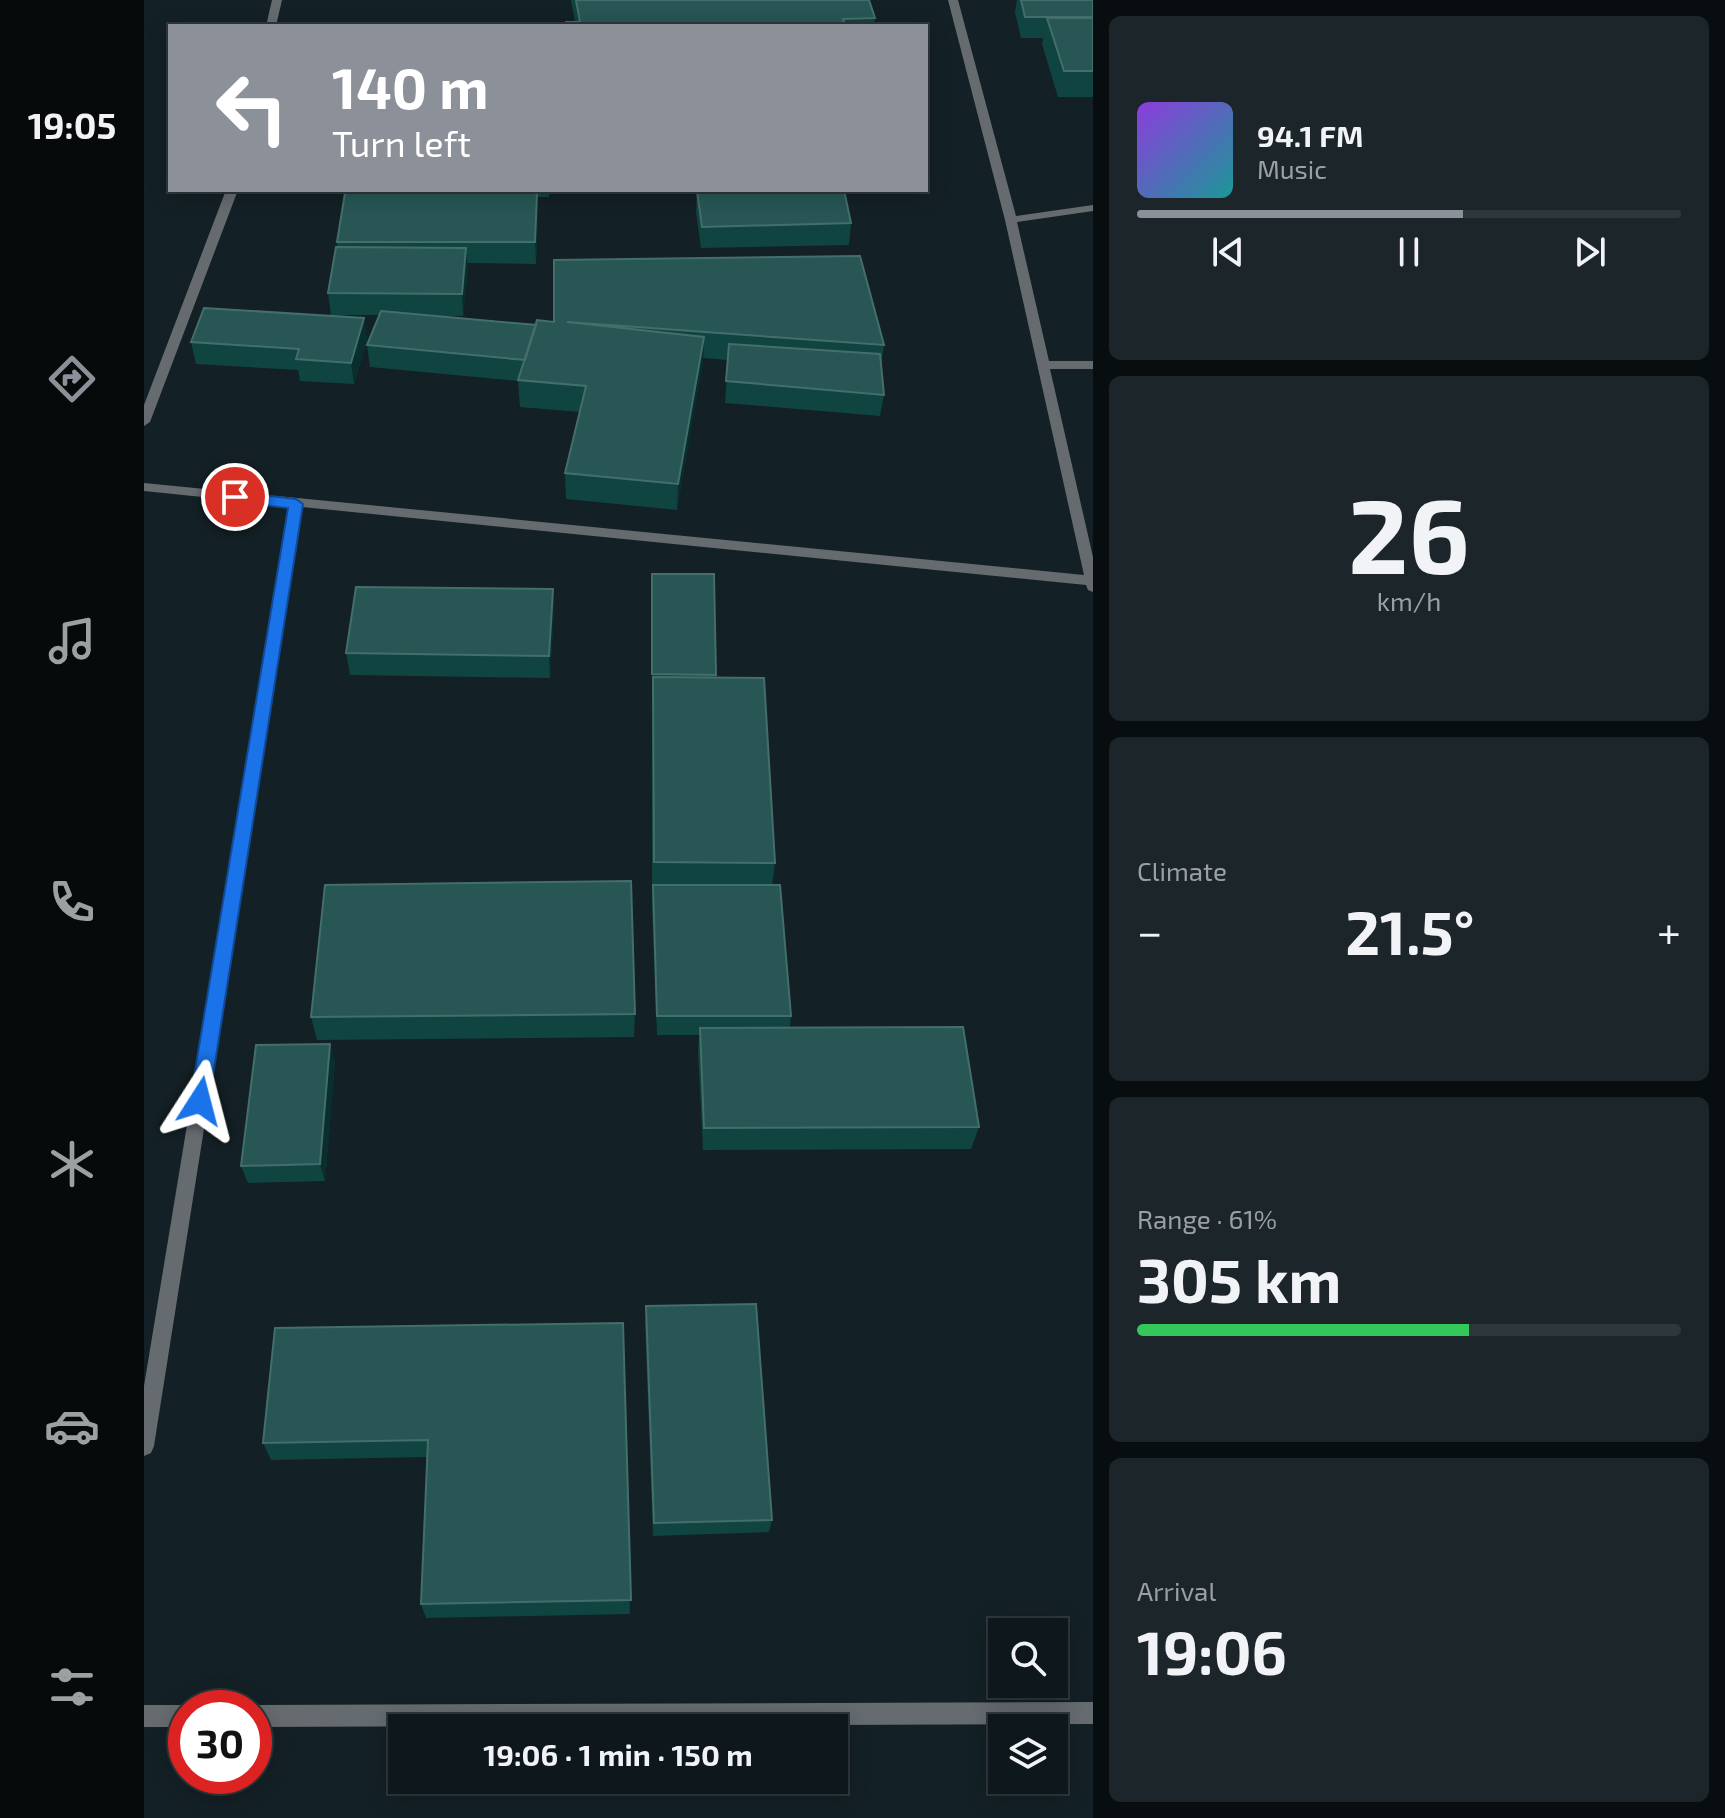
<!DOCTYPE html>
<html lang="en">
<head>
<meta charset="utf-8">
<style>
  body { margin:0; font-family:"Exo 2",sans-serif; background:#1c2529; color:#f1f3f6; height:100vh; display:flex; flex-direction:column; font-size:30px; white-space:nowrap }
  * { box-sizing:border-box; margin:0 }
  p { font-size:26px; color:#9ba0a3 }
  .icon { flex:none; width:44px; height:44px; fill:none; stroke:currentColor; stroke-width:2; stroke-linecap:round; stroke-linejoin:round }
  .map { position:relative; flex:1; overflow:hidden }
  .panel { display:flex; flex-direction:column; gap:16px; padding:16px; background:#080d0f; width:632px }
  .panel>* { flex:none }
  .top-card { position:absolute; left:24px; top:24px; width:760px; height:168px; border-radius:0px; box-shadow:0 4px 20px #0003,0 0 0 2px #2e373b; background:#8c9099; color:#fff; overflow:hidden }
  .tools { position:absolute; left:844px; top:1618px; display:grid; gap:16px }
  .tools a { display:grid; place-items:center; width:80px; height:80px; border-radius:0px; background:#0e181c; box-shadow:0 4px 20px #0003,0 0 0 2px #2e373b; font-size:40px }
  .speed { position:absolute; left:24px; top:1690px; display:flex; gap:16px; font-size:40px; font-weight:700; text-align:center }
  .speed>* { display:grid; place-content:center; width:104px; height:104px; border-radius:50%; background:#0e181c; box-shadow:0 4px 20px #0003,0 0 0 2px #2e373b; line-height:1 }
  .speed .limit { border:12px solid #d22; background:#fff; color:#111 }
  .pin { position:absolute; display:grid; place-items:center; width:68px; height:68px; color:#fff; margin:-34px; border:4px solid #fff; border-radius:50%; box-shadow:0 2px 8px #0007 }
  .me { position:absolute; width:88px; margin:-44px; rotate:9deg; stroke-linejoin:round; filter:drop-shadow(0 0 6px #0008) }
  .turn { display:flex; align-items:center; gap:28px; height:168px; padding:0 32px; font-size:36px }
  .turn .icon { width:104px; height:104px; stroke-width:2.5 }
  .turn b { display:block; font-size:56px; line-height:68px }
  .big { font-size:60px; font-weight:700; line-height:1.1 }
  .panel .widget { flex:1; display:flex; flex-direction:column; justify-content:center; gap:12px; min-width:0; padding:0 28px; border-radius:12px; background:#1c2529 }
  .panel .dial { align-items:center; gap:0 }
  .dial b { font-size:104px; line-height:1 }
  .song { display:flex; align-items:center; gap:24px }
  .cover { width:96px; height:96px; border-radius:12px; background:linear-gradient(135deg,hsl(270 70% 55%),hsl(180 70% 35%)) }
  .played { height:8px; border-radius:4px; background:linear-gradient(90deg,#8c9099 60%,#2e373b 60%) }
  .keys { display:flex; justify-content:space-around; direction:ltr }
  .heat { display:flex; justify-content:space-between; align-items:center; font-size:44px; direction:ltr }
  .charge { height:12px; border-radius:6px; background:linear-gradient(90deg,#34c759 61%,#2e373b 0) }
  .trip { position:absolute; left:244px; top:1714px; width:460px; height:80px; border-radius:0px; background:#0e181c; box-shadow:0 4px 20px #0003,0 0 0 2px #2e373b; font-weight:700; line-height:80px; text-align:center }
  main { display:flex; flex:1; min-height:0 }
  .dock { display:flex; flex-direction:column; width:144px; justify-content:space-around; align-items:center; background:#060a0b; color:#9ba0a3 }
  .dock .icon { width:56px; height:56px }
  .dock .current { color:#8c9099 }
  .dock b { font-size:36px; color:#f1f3f6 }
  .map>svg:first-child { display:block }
</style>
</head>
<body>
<main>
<nav class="dock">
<b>19:05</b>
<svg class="icon current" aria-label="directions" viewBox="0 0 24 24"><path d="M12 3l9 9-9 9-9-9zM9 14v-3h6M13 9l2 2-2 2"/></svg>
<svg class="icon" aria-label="music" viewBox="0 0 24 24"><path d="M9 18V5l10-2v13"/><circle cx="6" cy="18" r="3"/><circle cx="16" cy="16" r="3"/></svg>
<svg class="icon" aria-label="phone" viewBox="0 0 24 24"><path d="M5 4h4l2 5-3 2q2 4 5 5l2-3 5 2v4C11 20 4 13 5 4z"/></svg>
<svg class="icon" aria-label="climate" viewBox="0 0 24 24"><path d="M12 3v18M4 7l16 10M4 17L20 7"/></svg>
<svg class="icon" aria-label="car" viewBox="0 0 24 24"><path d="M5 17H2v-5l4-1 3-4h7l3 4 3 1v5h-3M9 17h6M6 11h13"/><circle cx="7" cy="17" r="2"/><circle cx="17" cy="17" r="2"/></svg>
<svg class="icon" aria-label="filters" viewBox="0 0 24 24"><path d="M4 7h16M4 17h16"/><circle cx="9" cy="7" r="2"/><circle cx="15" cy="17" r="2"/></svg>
</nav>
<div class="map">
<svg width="949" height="1818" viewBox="0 0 949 1818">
  <rect width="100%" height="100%" fill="#132025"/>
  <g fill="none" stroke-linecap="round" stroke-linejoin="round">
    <!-- minor -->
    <path fill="#666b70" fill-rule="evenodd" d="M128 0H138L132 26H122Z
      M804 0H814L872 216 949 205V211L873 222 905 361H949V369H906L949 557V592L944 590 942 585 158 507 10 1446 7 1453 0 1456V1386L145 506 0 491V483L940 575 861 220Z
      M82 190H94L6 422 0 426V405Z
      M949 1702V1724L110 1727V1708H103L110 1705Z
      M0 1705H42L49 1708H42V1727H0Z"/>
  </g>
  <!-- wall -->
  <path fill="#104441" d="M427 0H725L731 18 730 26H422L431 22Z
    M873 0H949V97H914L898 44 899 38H877L871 12Z
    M212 190H405V197H393L394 215 392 264 323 263 324 270 319 316H291L392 325 410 322V260L740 345 737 366 740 395 736 416 581 403 584 360 559 358 533 510 422 499 421 473 436 412 376 407 374 381 226 367 223 345 235 315H187L184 293 193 247V242L212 193Z
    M553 191 707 223 705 245 557 248 552 212Z
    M220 318 223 340 210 384 156 381 154 370 52 364 47 342Z
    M508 574H570L572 678 631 863 628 885 647 1016 646 1027 835 1127 827 1149 559 1150 554 1051 555 1035H513L508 905Z
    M409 589 410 611 406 678 206 675 202 653Z
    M491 1014 490 1037 173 1040 167 1017Z
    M191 1062 181 1181 104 1183 97 1166Z
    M502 1306 628 1520 625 1532 509 1536 501 1322Z
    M479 1323 486 1614 282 1618 277 1604 283 1457 127 1460 119 1443Z"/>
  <!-- shaded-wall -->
  <path fill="#082e2e" d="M393 193 394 215 392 264 391 242Z
    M322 248 324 270 319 316 318 294Z
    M220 318 223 340 210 384 207 363Z
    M560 337 559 364 533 510 534 484Z
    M409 589 410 611 406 678 405 656Z
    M186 1044 191 1062 181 1181 176 1164Z"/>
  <!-- building -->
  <path fill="#275654" stroke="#446e6c" stroke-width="2" d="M432 0H725L731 18 699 19 701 26H422V22H436Z
    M877 0H949V17H881Z
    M903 18H949V71H920Z
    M582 190H700L707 223 558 227 553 191Z
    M201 193H393L391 242H193Z
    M192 247 322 248 318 294 184 293Z
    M716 256 740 345 423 322 560 337 534 484 421 473 442 386 374 380 393 320 410 322V260Z
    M60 308 220 318 207 363 152 359 155 349 47 342Z
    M237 311 392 325 381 360 223 345Z
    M585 344 736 354 740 395 582 381Z
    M508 574H570L572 675 508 674Z
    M212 587 409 589 405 656 202 653Z
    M509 677 620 678 631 863 510 862Z
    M487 881 491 1014 167 1017 181 885Z
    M509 885H636L647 1016H513Z
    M819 1027 835 1127 560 1128 556 1028Z
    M186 1044 176 1164 97 1166 112 1045Z
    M612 1304 628 1520 510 1523 502 1306Z
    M479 1323 487 1600 277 1604 284 1440 119 1443 131 1328Z"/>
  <!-- route -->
  <path fill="#1a73e8" stroke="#114b97" stroke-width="2" d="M91 492 152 499 159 504 65 1101 63 1107 56 1109 49 1107 46 1101 144 508 86 501 84 497Z"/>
</svg>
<div class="tools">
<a><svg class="icon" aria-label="search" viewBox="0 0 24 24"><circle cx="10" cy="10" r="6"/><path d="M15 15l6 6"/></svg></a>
<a><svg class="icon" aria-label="layers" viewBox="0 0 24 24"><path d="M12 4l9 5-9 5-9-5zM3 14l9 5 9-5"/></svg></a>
</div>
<div class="speed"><div class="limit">30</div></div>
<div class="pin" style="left:91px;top:497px;background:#d93025"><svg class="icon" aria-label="arrive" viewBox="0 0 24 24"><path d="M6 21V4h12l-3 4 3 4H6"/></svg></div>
<svg class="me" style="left:56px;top:1101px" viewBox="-20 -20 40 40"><path d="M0-17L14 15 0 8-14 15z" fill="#1a73e8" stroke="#fff" stroke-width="4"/></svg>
<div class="trip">19:06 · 1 min · 150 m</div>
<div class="top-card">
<div class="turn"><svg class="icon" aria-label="left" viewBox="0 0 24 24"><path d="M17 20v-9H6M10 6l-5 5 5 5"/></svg><div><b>140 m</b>Turn left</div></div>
</div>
</div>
<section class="panel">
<div class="widget">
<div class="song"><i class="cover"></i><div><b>94.1 FM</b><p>Music</p></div></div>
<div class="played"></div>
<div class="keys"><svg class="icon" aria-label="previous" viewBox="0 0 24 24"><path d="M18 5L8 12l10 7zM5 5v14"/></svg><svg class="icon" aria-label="pause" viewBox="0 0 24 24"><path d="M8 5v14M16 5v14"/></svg><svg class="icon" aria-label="next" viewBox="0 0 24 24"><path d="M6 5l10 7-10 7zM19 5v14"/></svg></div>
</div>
<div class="widget dial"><b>26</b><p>km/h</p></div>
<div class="widget"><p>Climate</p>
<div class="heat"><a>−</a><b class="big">21.5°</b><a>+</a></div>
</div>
<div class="widget"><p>Range · 61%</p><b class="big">305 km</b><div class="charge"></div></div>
<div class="widget"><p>Arrival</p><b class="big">19:06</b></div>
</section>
</main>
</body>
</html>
